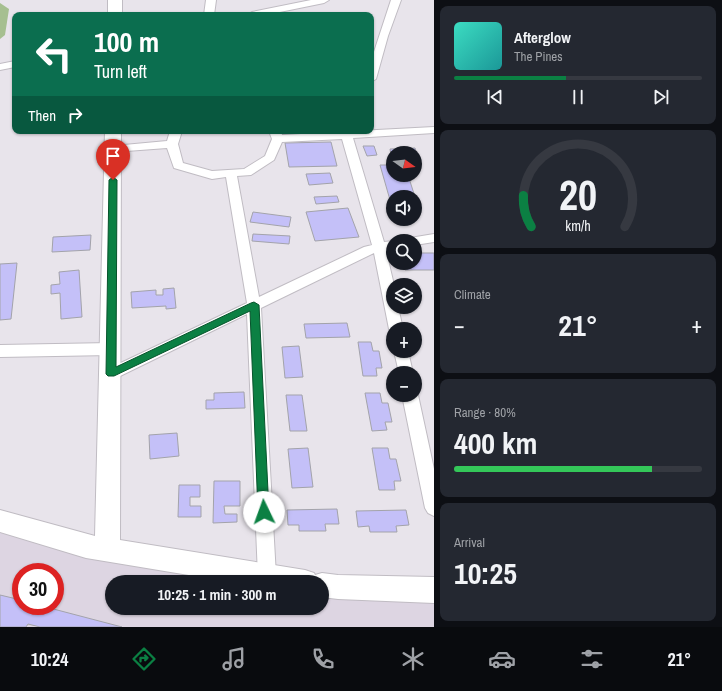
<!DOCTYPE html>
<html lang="en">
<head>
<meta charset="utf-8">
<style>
  body { margin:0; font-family:"Archivo Narrow",sans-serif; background:#242831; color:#f1f3f6; height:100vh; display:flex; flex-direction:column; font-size:15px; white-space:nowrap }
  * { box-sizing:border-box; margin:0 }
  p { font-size:13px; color:#9ea1a6 }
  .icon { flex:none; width:22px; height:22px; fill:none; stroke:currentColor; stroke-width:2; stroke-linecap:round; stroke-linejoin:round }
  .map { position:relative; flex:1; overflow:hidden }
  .details { display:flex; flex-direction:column; gap:6px; padding:6px; background:#0d0f14; width:288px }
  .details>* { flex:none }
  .banner { position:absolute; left:12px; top:12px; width:362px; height:122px; border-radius:8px; box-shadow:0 1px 3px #0004; background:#0b6e4f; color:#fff; overflow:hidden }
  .needle { width:26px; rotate:104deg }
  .tools { position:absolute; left:386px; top:146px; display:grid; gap:8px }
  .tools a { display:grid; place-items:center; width:36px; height:36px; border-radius:50%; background:#171b24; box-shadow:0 1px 3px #0004; font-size:20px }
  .speed { position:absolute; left:12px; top:563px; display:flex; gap:8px; font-size:20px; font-weight:700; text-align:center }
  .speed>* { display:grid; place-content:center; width:52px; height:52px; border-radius:50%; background:#171b24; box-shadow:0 1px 3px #0004; line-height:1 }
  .speed .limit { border:6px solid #d22; background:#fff; color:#111 }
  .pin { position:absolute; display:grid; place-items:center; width:34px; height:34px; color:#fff; margin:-41px -17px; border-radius:50% 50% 50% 0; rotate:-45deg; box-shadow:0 0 4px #0007 }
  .pin .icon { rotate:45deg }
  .me { position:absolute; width:44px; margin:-22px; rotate:357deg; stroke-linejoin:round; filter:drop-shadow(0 0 3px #0008) }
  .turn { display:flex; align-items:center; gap:14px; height:84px; padding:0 16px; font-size:18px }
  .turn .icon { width:52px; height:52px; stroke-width:2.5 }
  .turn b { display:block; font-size:28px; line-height:34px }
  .then { display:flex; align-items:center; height:38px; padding:0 16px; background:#0003; gap:8px; font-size:15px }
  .big { font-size:30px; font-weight:700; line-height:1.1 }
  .details .tile { flex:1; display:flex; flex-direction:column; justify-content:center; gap:6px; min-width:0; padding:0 14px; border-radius:8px; background:#242831 }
  .details .dial { align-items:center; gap:0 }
  .dial svg { height:104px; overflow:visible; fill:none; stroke:#363941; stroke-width:7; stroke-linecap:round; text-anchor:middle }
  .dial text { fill:#f1f3f6; stroke:none }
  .song { display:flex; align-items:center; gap:12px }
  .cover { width:48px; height:48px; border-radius:6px; background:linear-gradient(135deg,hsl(170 70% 55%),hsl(180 70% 35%)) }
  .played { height:4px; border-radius:2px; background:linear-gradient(90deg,#0b8043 45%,#363941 45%) }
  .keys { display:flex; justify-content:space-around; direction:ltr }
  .heat { display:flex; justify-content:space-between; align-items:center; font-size:22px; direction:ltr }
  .charge { height:6px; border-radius:3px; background:linear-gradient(90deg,#34c759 80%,#363941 0) }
  .trip { position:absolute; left:105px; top:575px; width:224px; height:40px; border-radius:20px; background:#171b24; box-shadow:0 1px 3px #0004; font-weight:700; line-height:40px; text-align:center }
  .dock { display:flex; height:64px; justify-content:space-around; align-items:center; background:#090b0e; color:#9ea1a6 }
  .dock .icon { width:28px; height:28px }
  .dock .selected { color:#0b8043 }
  .dock b { font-size:18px; color:#f1f3f6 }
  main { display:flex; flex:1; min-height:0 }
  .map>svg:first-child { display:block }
</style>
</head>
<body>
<main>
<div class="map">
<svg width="434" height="627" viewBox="0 0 434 627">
  <rect width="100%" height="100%" fill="#e8e4eb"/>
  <!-- built -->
  <path fill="#ddd5e2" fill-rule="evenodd" d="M0 521 306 582H112V608H322V585L434 590V627H0ZM21 572H55V606H21Z"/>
  <!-- green -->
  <path fill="#a6bf90" d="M0 3 9 9 5 35 0 39Z"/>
  <!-- building -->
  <path fill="#c4c0f8" stroke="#a3a3aa" d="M331 142 337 166 289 167 285 143Z
    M363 146H374L377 155 367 156Z
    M415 148 417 154 393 153V155H391L390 149Z
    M380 165H393V175H408L415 197H393V200H390Z
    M330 173 333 183 309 185 306 174Z
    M337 196 339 202 316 204 314 197Z
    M348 208 359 237 315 241 306 212Z
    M253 212 291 217 289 227 250 222Z
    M253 234 290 236 289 244 252 241Z
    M91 235 90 250 52 252 53 237Z
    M415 253H434V270H405L404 263H415Z
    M17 263 11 319 0 320V264Z
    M79 270 82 317 61 319 60 293 51 294V285L60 284 59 272Z
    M174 288 176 308 166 309V306L132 308 131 292 156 290V295H163V289Z
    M347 323 350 337 306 338 304 324Z
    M358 342H371L373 351H379L382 368H376L377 376H363Z
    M299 346 303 377 285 378 282 347Z
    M244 392 245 408 206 409V400H214V393Z
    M365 393H380L382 403H388L392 422H385L387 430 372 431Z
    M286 395H302L307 431H290Z
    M177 433 179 456 150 459 149 435Z
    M308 448 313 487 292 488 288 449Z
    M372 448H388L390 459H396L401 481H394L395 490H379Z
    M214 481H240V506H224L225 514H237V522L213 523Z
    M179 485H200V497H190V506H201V517H178Z
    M337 509 339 524H325L326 531H299V525H288L287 510Z
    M406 510 409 525 396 526 397 532H370L369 526 358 527 356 511Z
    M0 595 21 600V606H42L122 627H40L28 624 26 627H0Z"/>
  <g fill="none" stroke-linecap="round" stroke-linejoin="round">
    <defs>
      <path id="street" d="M206 0H216L214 15H204Z
        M311 0H329L324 3 265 15H247L252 12Z
        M391 0H401L388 36 376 79 371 82V61Z
        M15 61V67L0 70V64Z
        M434 127V133L353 138 384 242 393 241H394H393V249L386 251 394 285 393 307H398L403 329H393V333L389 329 374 253 261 308 276 576 273 582H261L258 576 247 314 116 378 111 380 106 378 104 374 106 370 247 303 226 177 212 179 174 168 167 148 113 152 109 151 107 149 109 147 113 146 167 141 170 131H182L178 144 183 163 212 171 244 169 265 156 272 139 269 131H281L282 135ZM342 139 372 245 364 247 259 297 237 176 251 175 274 160 282 142Z
        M434 234V242L415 245V241H409L410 238Z
        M111 343 116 345 118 349 116 353 111 355 0 357V345Z
        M394 351H408L413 373H399Z
        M415 391 418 395 434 469V516L428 513 425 508 402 395H415Z"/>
      <path id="secondary" d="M108 0H122V15H108Z
        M105 131H121L120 540 305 570 314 573 315 575 322 573 338 575 434 577V603L338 599 322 597V582H231L86 558 0 532V510L95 536Z"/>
    </defs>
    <!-- street casing -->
    <use href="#street" stroke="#c0bcc3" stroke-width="2"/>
    <!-- secondary casing -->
    <use href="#secondary" stroke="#c0bcc3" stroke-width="2"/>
    <!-- street -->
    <use href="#street" fill="#fff" fill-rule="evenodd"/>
    <!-- secondary -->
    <use href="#secondary" fill="#fff" fill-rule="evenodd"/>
  </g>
  <!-- route -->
  <path fill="#0b8043" stroke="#07532c" d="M113 177 117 180 116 367 251 303 254 302 259 305 269 512 268 516 264 517 260 516 258 512 250 311 114 376H108L106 374 109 180Z"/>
</svg>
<div class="tools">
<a><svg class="needle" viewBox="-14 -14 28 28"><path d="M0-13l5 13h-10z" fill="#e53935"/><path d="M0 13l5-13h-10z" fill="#9ea1a6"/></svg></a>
<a><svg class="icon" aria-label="sound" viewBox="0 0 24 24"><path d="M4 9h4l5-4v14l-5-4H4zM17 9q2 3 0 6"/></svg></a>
<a><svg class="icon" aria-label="search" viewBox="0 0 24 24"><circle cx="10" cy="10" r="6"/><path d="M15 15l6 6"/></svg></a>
<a><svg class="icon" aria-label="layers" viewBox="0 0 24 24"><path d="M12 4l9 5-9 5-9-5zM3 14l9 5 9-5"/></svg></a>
<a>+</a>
<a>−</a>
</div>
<div class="speed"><div class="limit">30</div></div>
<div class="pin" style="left:113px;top:180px;background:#d93025"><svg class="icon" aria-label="arrive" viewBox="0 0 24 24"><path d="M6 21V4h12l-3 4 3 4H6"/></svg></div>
<svg class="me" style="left:264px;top:512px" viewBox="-20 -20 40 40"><circle r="19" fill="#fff"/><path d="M0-13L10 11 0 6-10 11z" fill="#0b8043"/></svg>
<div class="trip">10:25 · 1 min · 300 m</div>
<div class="banner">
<div class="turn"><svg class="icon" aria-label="left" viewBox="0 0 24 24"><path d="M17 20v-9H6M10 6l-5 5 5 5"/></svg><div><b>100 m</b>Turn left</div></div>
<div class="then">Then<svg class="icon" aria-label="right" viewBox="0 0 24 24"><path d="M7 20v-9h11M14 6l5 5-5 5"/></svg></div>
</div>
</div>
<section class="details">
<div class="tile">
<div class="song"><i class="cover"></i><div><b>Afterglow</b><p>The Pines</p></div></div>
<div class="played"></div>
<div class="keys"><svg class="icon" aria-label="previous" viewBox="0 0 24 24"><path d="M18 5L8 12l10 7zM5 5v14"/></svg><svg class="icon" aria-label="pause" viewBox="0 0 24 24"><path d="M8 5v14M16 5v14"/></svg><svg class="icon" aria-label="next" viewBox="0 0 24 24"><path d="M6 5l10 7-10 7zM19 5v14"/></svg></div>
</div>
<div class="tile dial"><svg viewBox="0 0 100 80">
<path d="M14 69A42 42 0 1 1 86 69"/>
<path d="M14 69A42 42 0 0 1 8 45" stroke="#0b8043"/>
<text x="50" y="56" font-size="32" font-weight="700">20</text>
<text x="50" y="72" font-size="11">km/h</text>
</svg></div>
<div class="tile"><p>Climate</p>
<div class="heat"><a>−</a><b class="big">21°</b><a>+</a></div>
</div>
<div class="tile"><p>Range · 80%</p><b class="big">400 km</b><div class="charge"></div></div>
<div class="tile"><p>Arrival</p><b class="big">10:25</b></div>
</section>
</main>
<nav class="dock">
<b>10:24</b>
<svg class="icon selected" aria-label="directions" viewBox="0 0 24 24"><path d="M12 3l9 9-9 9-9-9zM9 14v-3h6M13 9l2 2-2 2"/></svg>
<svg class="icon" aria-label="music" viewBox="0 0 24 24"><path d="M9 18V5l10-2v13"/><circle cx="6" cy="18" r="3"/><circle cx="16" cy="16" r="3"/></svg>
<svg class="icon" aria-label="phone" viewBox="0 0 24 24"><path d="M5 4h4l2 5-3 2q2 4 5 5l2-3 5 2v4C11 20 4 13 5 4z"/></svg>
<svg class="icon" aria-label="climate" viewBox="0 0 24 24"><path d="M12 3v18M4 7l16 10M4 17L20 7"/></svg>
<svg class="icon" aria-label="car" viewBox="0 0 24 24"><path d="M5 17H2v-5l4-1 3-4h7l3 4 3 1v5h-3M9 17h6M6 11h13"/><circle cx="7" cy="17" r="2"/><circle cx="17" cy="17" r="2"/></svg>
<svg class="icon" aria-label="filters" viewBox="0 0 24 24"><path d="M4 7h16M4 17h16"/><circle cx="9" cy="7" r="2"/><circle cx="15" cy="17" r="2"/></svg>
<b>21°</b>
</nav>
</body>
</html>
